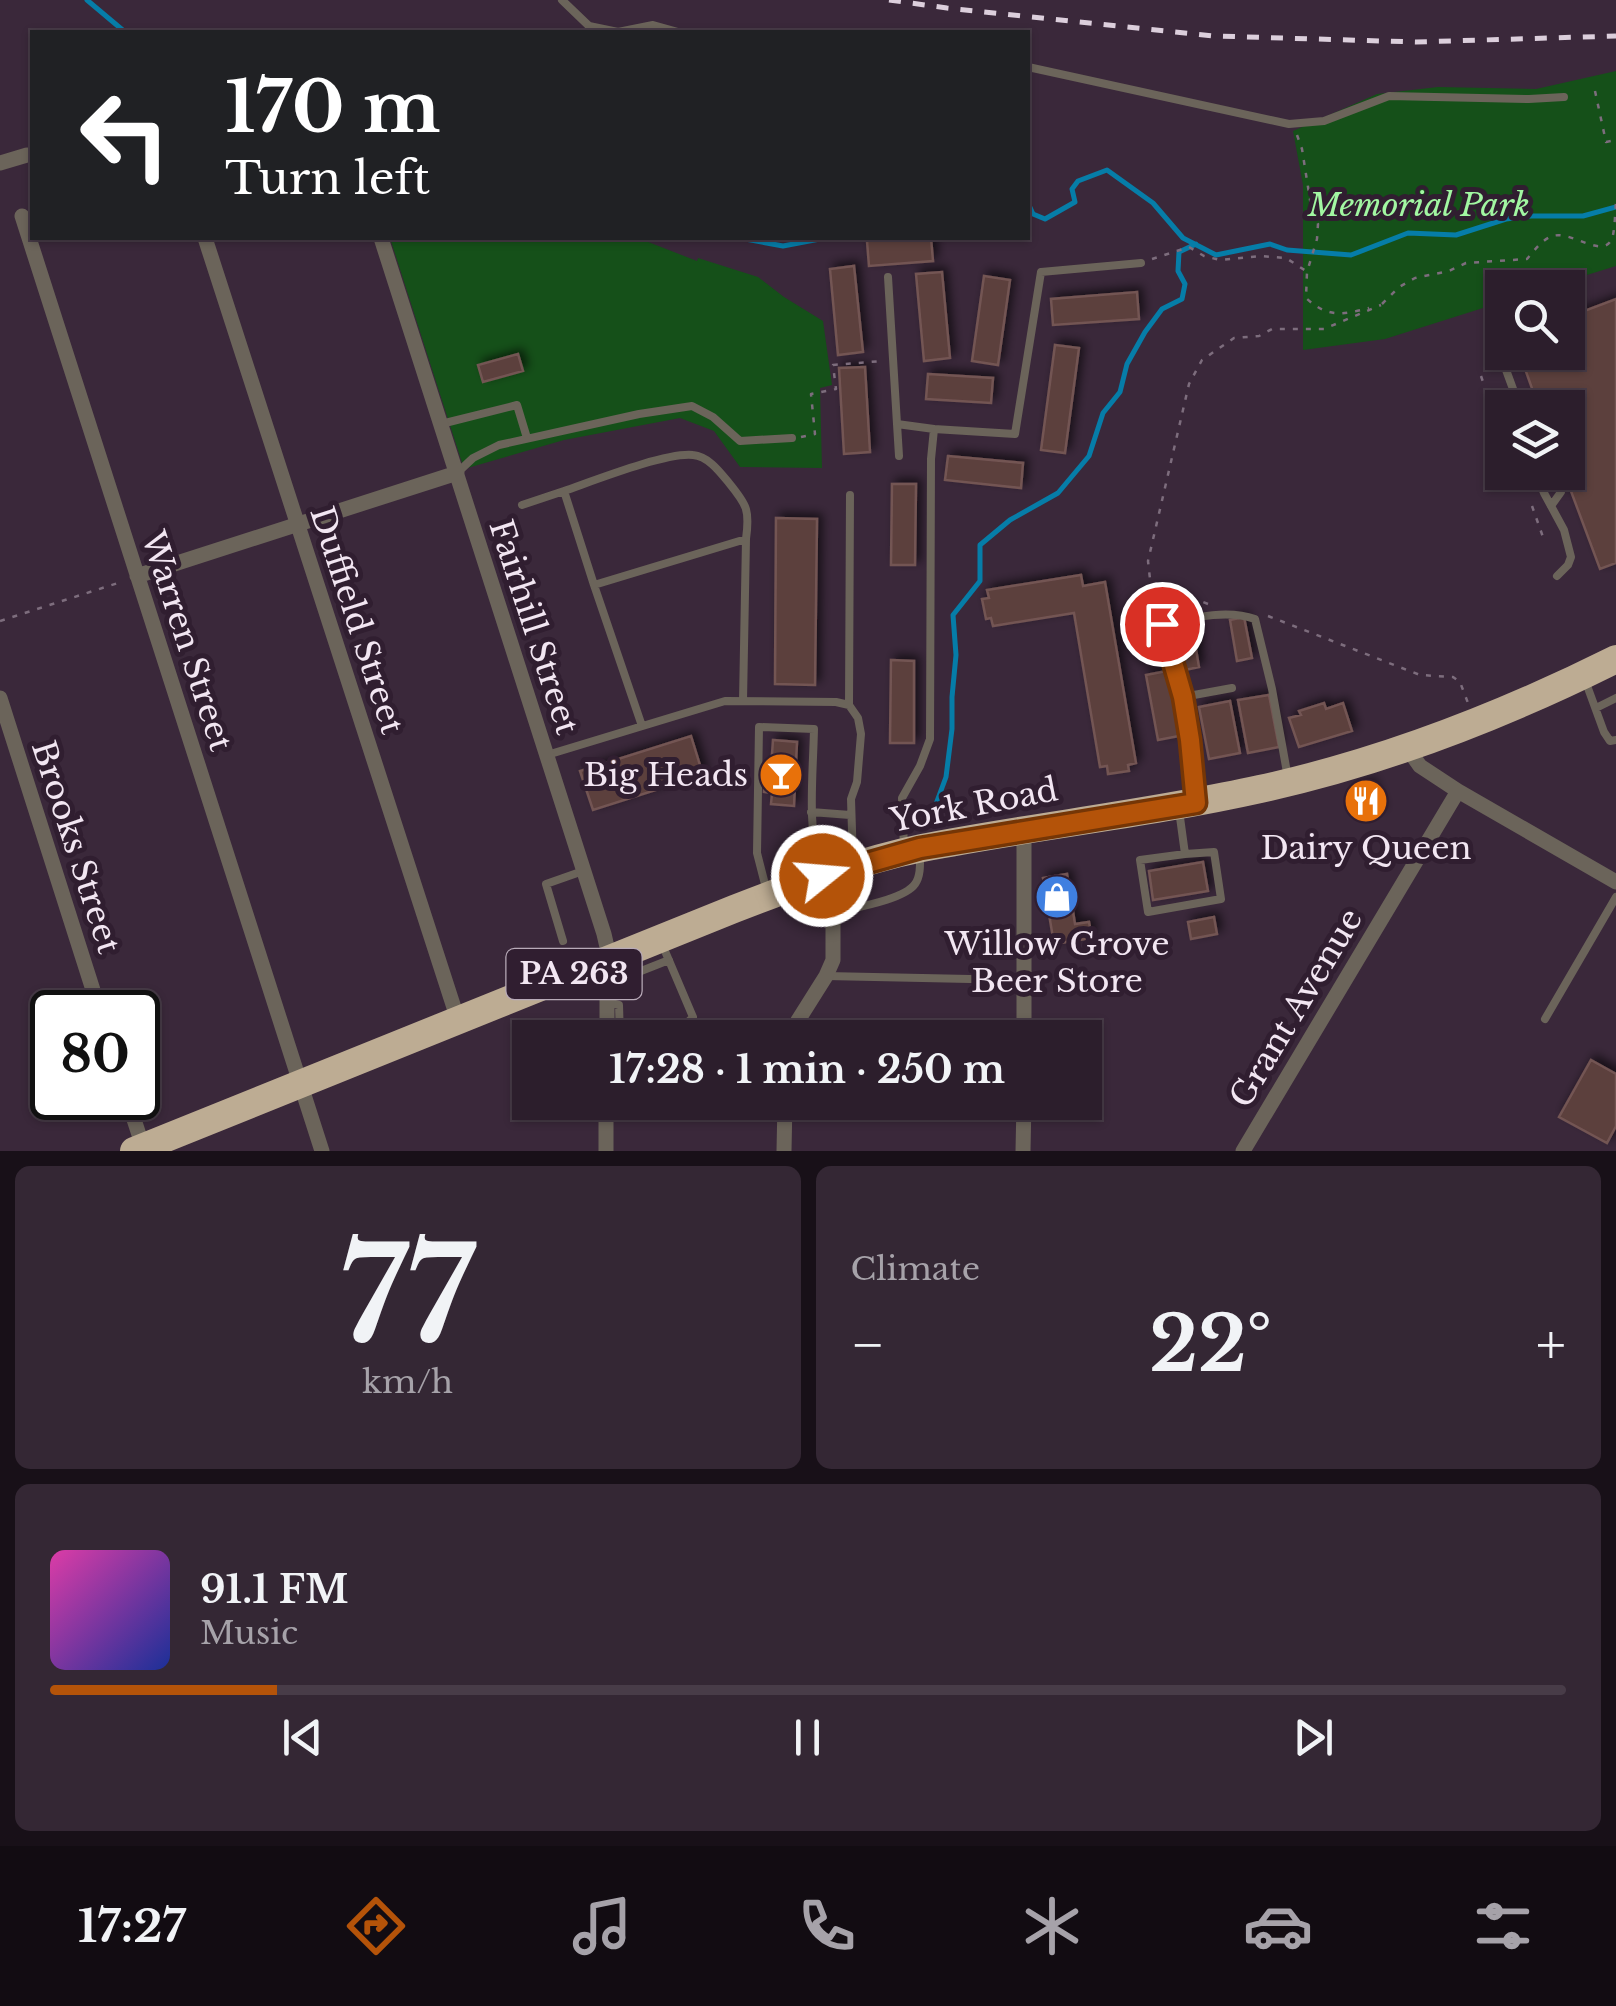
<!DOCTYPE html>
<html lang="en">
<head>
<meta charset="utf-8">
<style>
  body { margin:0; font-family:"Libre Baskerville",serif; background:#342734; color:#f1f3f6; height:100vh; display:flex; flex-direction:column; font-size:38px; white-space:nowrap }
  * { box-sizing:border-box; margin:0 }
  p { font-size:32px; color:#a6a2a9 }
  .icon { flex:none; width:55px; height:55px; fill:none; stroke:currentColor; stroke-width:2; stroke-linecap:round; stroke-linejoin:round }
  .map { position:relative; height:1151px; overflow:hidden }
  .sheet { display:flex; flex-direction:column; gap:15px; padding:15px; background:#181018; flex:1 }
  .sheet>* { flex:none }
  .hud { position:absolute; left:30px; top:30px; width:1000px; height:210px; border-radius:0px; box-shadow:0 2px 8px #0004,0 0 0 2px #483c48; background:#202124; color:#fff; overflow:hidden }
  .controls { position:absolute; left:1485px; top:270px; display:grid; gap:20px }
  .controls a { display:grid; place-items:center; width:100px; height:100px; border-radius:0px; background:#2c1e2c; box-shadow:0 2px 8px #0004,0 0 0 2px #483c48; font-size:50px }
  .speed { position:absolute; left:30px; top:990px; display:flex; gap:20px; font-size:50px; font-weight:700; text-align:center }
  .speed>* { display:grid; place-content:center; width:130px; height:130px; border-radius:50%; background:#2c1e2c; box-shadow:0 2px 8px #0004,0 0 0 2px #483c48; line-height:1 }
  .speed .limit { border:5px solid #111; border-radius:15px; background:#fff; color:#111 }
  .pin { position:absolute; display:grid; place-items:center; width:85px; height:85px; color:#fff; margin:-42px; border:5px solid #fff; border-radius:50%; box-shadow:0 2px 10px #0007 }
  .me { position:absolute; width:110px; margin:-55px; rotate:73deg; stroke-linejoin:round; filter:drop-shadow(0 0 8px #0008) }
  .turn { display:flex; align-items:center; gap:35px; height:210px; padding:0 30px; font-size:45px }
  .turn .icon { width:130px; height:130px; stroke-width:2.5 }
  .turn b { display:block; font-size:70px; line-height:85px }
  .big { font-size:75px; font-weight:700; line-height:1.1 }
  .sheet .tile { flex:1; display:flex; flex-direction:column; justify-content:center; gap:15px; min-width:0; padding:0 35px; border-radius:15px; background:#342734 }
  .sheet .dial { align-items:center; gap:0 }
  .dial b { font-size:130px; line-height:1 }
  .song { display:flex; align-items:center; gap:30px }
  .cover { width:120px; height:120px; border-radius:15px; background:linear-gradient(135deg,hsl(320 70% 55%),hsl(230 70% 35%)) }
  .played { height:10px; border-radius:5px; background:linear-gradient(90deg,#b45309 15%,#483c48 15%) }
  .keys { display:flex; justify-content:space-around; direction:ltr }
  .heat { display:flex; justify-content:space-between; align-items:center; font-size:55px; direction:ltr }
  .sheet .tiles { flex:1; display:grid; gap:15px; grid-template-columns:1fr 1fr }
  .tile:last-child { grid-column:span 2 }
  .trip { position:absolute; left:512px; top:1020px; width:590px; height:100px; border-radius:0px; background:#2c1e2c; box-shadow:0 2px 8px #0004,0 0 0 2px #483c48; font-weight:700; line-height:100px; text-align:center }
  .tab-bar { display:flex; height:160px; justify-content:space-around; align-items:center; background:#120c12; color:#a6a2a9 }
  .tab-bar .icon { width:70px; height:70px }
  .tab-bar .current { color:#b45309 }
  .tab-bar b { font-size:45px; color:#f1f3f6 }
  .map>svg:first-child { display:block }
</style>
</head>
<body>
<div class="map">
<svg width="1616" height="1151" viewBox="0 0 1616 1151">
  <defs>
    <filter id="shadow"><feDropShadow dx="4.5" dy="-4.5" stdDeviation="5" flood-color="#0009"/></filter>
  </defs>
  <rect width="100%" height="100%" fill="#3a283a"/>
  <!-- green -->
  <path fill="#155019" d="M1616 71V266L1548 287 1502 288V302L1385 339 1303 350V185L1293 131 1377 94 1438 87 1536 89Z
    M390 238H638L697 261 698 258 758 277 784 297 823 321 832 385 820 388 822 468 740 467 714 431 680 418 564 440 464 469Z"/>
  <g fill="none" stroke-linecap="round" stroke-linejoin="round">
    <!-- stream -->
    <path stroke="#067da8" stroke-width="5" d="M87 0 125 32
      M1028 203 1033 214 1045 219 1075 202 1072 189 1078 181 1107 170 1153 203 1183 238 1216 255 1270 244 1287 250 1351 255 1408 233 1456 235 1506 219 1531 216H1583L1616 207
      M740 238 783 246 825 238
      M933 812 946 777 952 729V697L956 655 953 615 980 581V545L1010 520 1058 493 1089 456 1103 413 1120 392 1127 364 1145 332 1162 309 1182 299 1185 284 1178 271 1179 252 1196 244"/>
  </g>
  <!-- building -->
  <path fill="#5c3f3d" stroke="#735553" stroke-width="2.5" filter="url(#shadow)" d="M903 238H931L933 261 869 266 867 241Z
    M854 266 863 352 838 355 830 269Z
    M942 272 950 358 924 361 916 274Z
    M984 276 1010 280 998 365 972 361Z
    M1137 292 1139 319 1053 325 1051 299Z
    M1616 299V563L1600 569 1565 475 1552 480 1549 472H1568V408H1539L1519 352H1568V317Z
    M1055 345 1079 348 1065 453 1041 450Z
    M518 354 523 371 483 382 478 365Z
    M865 367 870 452 844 454 839 368Z
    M928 374 993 378 991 403 926 399Z
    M948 456 1023 463 1021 488 945 480Z
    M892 484H916L915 565H891Z
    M776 518 817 519 815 685 775 684Z
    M1081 575 1083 586 1105 582 1136 763 1128 765 1129 771 1108 774 1107 766 1100 767 1074 613 993 626 991 618 986 619 982 599 989 598 987 590Z
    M1244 617 1252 658 1237 661 1230 620Z
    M1192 626 1199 667 1185 670 1177 629Z
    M891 660 914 661V743H890Z
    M1172 670 1184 735 1158 740 1146 675Z
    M1269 695 1279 747 1248 753 1238 700Z
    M1230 701 1240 753 1209 759 1199 707Z
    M1324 703 1326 709 1343 703 1352 731 1299 747 1289 718 1301 715 1299 711Z
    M691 736 703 775 593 810 580 771Z
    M773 740 797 742 794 806 771 804 772 793 764 792 765 769H771Z
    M1370 783 1380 811 1362 817 1352 790Z
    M1203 862 1208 891 1153 900 1149 871Z
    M1067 874 1075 924 1089 922 1092 938 1054 944 1043 878Z
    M1214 917 1217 934 1191 939 1188 922Z
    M1591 1060 1616 1074V1126L1607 1143 1559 1117Z"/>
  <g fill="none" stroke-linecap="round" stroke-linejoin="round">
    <!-- path -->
    <path stroke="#7d6d7d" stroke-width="2.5" stroke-dasharray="5 8" stroke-linecap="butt" d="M1595 91 1606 142 1616 140
      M1297 135 1302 149 1311 206 1318 224 1317 239 1307 272 1306 298C1328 318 1342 315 1369 308
      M1152 259 1189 247 1204 256 1220 260 1261 256 1286 258 1306 271
      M1382 304 1399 287 1415 278 1449 271 1466 263 1527 259C1533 252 1541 241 1550 237 1570 227 1606 264 1613 235 1615 225 1615 213 1616 203
      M1481 376 1491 405
      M801 437 815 434 811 394 836 389 833 365 882 361
      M1520 472 1527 490
      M1532 506 1543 537
      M1208 604 1157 584 1150 579 1148 561 1189 384 1202 360 1234 338 1259 336 1272 329H1324L1381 305
      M1268 616 1420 675 1453 677 1460 682 1468 703
      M0 621 121 582"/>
    <!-- lane -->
    <path stroke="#6b645a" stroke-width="8" d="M562 0 589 26 618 32 653 25 678 32
      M1028 67 1289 124 1324 121 1389 96 1529 99 1564 97
      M888 277 897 424 934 429
      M1491 329 1520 408
      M441 424 517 405 527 438
      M897 424 899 456
      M1536 472 1544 493 1564 530 1571 557 1568 565 1557 576
      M457 473 473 458 499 445 639 414 692 406 713 417 740 441 792 438
      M564 491C593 481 666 452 693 455 708 456 720 472 729 483 747 505 750 510 746 539
      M850 495 849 705 858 718 861 734 857 782 851 799 853 862
      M522 505 564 491 594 585
      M1551 506 1561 492V477
      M1585 680 1604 732 1610 741 1616 740
      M1183 697 1162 624C1191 618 1227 609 1255 619L1272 689 1288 778
      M1596 708 1616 698
      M642 726 594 585 746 539 743 701
      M547 755 725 701 836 702 849 705
      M1195 798 1190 741 1183 697 1232 688
      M1179 810 1185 854 1140 860 1148 912 1221 899 1214 852 1185 854
      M811 812 850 815
      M904 848 902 798 920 766 930 739 931 459 934 429 1015 434 1041 272 1141 263
      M767 892 757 853 759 727 814 729C813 776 807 826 820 872
      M833 913C852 908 904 900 915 884 921 876 920 863 920 853
      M563 941 546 884 583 871
      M662 944 693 1017 676 1034 669 1038
      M627 957 633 972 636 973 669 960
      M826 976 1024 980
      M607 1002 619 1005 620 1038
      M1545 1019 1616 897"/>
    <!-- street -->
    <path stroke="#6b645a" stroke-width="15" d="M0 163 27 155
      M22 216 322 1151
      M205 238 458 1020
      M381 238 604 934 607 947V1038
      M137 576 457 473
      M0 698 100 1012
      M1407 748 1420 766 1458 791 1616 882
      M789 1038 792 1030 826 976 833 960V873
      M1024 1038V831
      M127 1098 143 1147
      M606 1151V1102
      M784 1151 785 1102
      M1023 1151 1024 1102
      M1243 1151 1458 791"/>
    <!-- highway -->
    <path stroke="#bdac93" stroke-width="28" d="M134 1151 734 909C796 885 858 861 922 848 1034 826 1148 814 1260 789 1384 762 1502 716 1616 659"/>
    <!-- rail -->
    <path stroke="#dccfdc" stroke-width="5" stroke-dasharray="12 12" stroke-linecap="butt" d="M889 0 947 8 1214 36 1416 42 1616 36"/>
  </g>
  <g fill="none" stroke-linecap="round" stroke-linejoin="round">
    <defs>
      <path id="route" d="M822 876 920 848 1196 803 1190 740 1183 697 1162 624"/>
    </defs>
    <!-- route casing -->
    <use href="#route" stroke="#753606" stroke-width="25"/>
    <!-- route -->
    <use href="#route" stroke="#b45309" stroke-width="18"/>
  </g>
  <!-- icons -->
  <defs>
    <symbol id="bar-disc" viewBox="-11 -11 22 22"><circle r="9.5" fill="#e8710a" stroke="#301e30"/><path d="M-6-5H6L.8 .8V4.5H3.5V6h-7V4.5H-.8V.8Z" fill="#fff"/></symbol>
    <symbol id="restaurant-disc" viewBox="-11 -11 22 22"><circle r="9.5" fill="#e8710a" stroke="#301e30"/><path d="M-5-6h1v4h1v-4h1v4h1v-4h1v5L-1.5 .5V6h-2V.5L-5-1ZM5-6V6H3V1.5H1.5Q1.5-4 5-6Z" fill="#fff"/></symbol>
    <symbol id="shop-disc" viewBox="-11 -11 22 22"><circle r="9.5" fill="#3f7fe0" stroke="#301e30"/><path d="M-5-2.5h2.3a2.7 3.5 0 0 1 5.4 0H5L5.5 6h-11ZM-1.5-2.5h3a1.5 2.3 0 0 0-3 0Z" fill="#fff"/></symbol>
  </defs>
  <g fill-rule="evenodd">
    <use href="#bar-disc" x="756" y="750" width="50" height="50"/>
    <use href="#restaurant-disc" x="1341" y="776" width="50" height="50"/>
    <use href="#shop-disc" x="1032" y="872" width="50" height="50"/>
  </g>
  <g text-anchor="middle" stroke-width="10" stroke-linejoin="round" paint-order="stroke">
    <!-- shield labels -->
    <rect fill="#301e30" stroke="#b8aab8" stroke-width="2.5" x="506.5" y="949" width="135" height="50" rx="8"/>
    <g font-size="30" font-weight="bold" fill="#f2e6f2">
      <text x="574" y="984">PA 263</text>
    </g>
    <!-- park labels -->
    <g font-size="32" font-style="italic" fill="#a2f7a2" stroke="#301e30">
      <text x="1419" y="216">Memorial Park</text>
    </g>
    <!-- street labels -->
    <g font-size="32" fill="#f2e6f2" stroke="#301e30">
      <text transform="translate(357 620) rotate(72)" y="11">Duffield Street</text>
      <text transform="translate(534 627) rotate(72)" y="11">Fairhill Street</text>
      <text transform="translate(187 641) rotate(72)" y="11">Warren Street</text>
      <text transform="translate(974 805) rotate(-11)" y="11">York Road</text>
      <text transform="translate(76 847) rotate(72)" y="11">Brooks Street</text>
      <text transform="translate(1296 1008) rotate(-59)" y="11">Grant Avenue</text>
    </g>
    <!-- poi labels -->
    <g font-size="32" fill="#f2e6f2" stroke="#301e30">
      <text x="748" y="786" text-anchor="end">Big Heads</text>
      <text x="1366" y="859">Dairy Queen</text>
      <text x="1057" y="955">Willow Grove<tspan x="1057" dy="37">Beer Store</tspan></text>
    </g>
  </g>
</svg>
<div class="controls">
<a><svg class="icon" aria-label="search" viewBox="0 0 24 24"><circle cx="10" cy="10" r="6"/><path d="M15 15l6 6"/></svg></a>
<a><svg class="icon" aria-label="layers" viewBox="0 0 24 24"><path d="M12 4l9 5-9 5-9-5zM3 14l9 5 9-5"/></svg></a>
</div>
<div class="speed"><div class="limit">80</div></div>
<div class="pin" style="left:1162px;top:624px;background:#d93025"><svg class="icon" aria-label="arrive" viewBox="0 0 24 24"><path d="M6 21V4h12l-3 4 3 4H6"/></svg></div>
<svg class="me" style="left:822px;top:876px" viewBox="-20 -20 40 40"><circle r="17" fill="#b45309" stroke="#fff" stroke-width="3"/><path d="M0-11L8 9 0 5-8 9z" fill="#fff"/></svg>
<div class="trip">17:28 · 1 min · 250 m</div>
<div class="hud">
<div class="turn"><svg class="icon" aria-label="left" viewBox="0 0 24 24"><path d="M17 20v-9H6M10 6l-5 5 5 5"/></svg><div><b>170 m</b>Turn left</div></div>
</div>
</div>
<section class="sheet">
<div class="tiles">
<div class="tile dial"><b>77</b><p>km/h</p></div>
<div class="tile"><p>Climate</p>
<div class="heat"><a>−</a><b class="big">22°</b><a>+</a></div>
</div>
<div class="tile">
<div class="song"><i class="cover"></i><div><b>91.1 FM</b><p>Music</p></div></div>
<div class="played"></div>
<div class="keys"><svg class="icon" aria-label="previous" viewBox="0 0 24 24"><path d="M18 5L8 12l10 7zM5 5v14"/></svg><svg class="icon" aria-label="pause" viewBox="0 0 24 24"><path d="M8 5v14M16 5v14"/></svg><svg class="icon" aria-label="next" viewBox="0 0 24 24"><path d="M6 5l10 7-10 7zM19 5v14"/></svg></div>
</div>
</div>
</section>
<nav class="tab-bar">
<b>17:27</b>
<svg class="icon current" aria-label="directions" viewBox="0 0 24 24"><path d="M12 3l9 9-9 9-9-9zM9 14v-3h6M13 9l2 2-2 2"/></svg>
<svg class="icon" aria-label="music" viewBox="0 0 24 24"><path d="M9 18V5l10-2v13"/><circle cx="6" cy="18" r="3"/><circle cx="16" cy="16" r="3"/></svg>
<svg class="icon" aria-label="phone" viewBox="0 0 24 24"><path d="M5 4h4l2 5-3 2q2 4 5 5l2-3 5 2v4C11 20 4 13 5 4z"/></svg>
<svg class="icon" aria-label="climate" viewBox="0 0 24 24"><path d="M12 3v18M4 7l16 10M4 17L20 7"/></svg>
<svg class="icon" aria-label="car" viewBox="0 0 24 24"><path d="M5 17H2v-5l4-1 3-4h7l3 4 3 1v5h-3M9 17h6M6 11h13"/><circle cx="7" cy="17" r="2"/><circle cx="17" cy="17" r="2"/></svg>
<svg class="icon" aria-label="filters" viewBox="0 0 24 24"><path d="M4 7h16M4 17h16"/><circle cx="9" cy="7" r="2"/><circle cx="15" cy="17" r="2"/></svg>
</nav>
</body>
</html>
